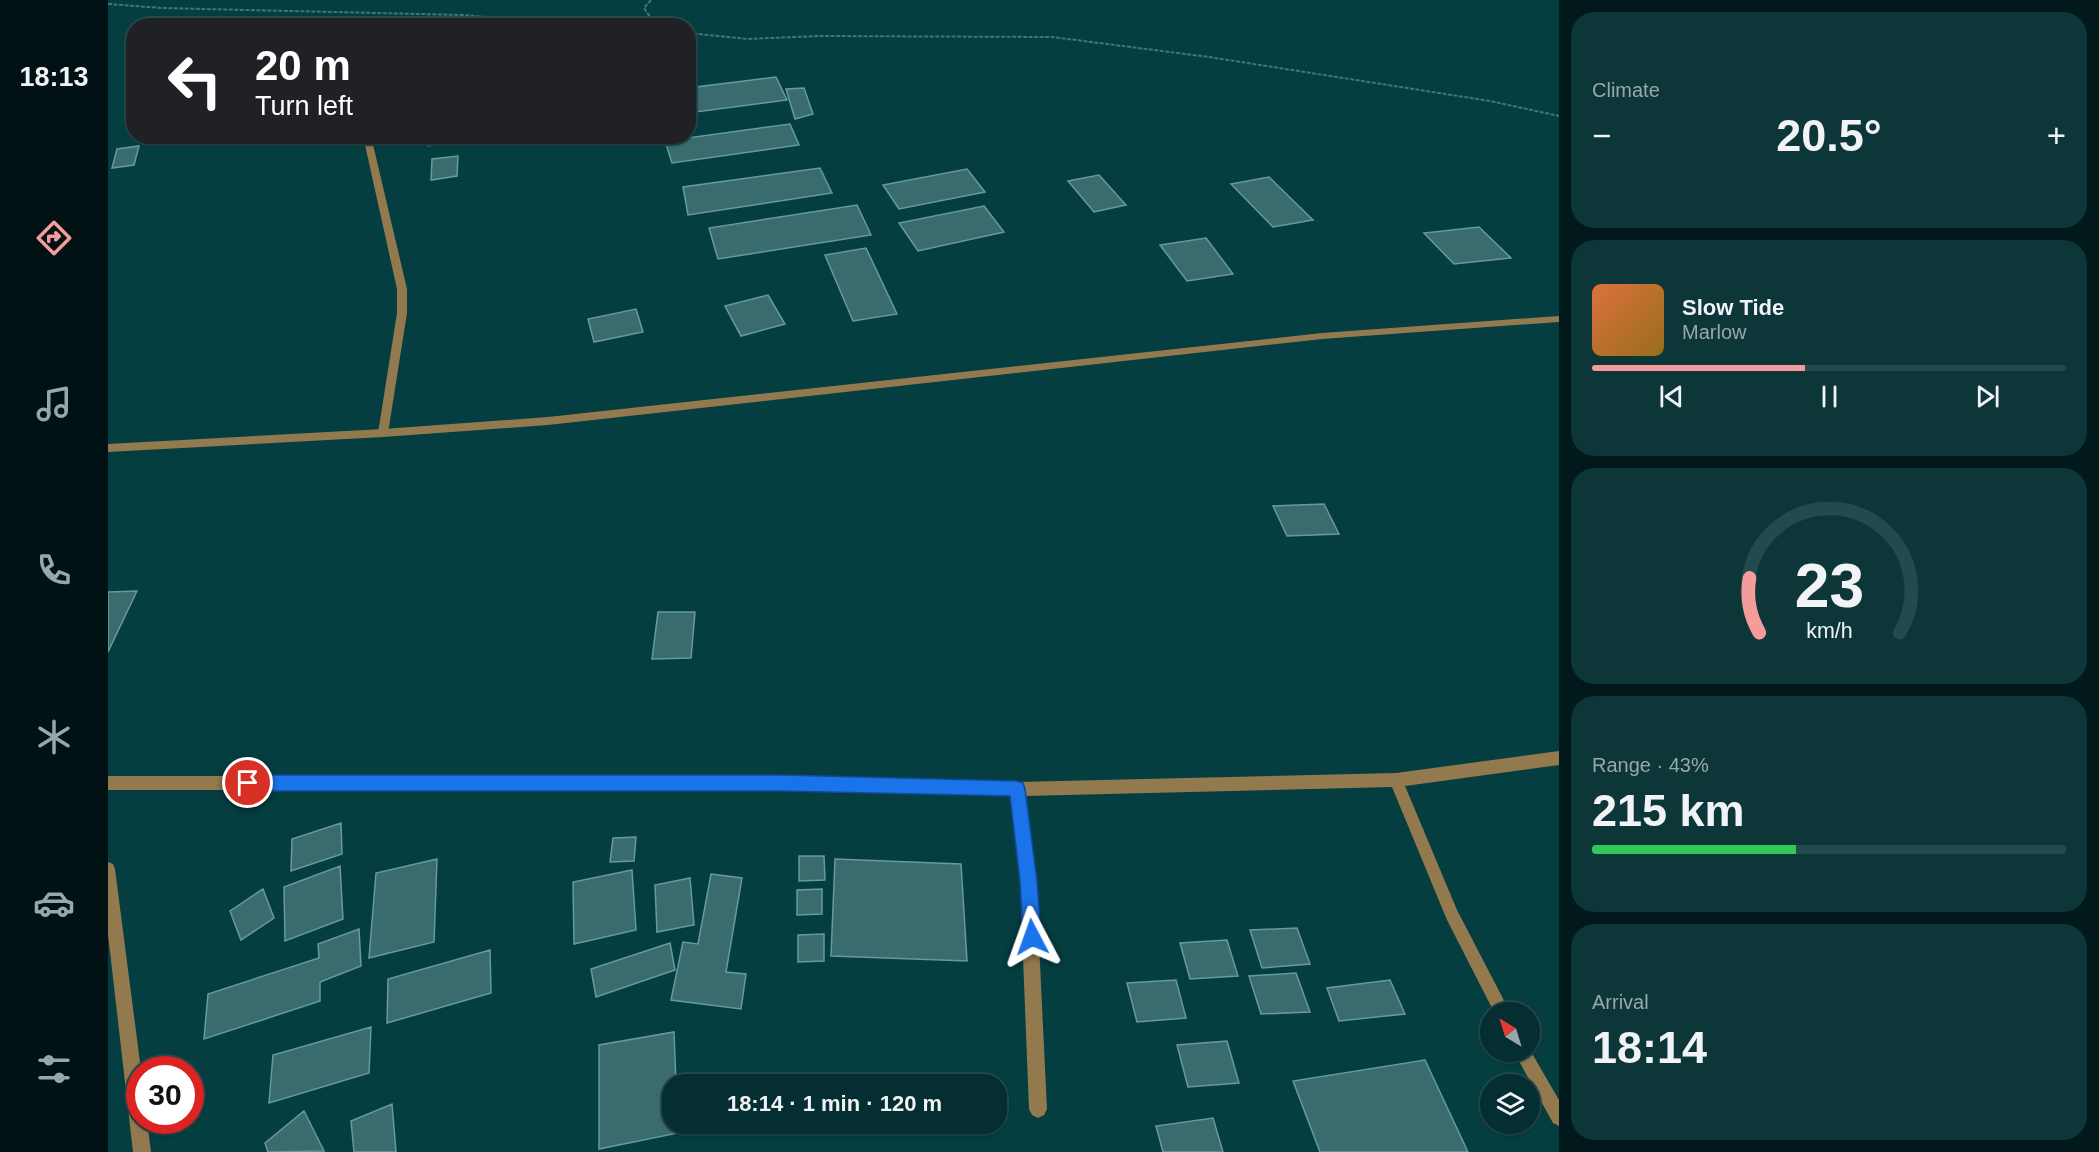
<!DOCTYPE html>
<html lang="en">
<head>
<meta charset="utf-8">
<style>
  body { margin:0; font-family:Helvetica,sans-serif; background:#0d3639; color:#f1f3f6; height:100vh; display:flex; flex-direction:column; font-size:22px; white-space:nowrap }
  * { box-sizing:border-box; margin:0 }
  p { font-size:20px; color:#97a8ab }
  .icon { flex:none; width:33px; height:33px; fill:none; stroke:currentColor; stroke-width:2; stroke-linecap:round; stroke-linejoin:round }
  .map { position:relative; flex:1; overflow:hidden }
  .side { display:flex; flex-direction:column; gap:12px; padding:12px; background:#02191b; width:540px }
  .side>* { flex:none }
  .top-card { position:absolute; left:18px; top:18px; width:570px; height:126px; border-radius:24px; box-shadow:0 2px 4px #0004,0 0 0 2px #254a4d; background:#202124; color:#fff; overflow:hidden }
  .needle { width:39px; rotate:322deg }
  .controls { position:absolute; left:1372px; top:1002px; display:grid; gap:12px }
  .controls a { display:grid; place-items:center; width:60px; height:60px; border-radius:50%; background:#042e31; box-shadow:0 2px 4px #0004,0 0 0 2px #254a4d; font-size:30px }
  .speed { position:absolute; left:18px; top:1056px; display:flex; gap:12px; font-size:30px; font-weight:700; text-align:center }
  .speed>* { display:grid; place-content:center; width:78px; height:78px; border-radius:50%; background:#042e31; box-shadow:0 2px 4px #0004,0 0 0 2px #254a4d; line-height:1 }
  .speed .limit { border:9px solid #d22; background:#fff; color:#111 }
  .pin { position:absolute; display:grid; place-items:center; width:51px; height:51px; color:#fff; margin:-26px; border:3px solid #fff; border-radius:50%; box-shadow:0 2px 6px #0007 }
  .me { position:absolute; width:66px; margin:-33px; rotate:356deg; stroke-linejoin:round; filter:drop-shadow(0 0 4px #0008) }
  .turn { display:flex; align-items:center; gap:21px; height:126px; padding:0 30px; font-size:27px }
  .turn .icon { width:78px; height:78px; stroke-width:2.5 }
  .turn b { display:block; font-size:42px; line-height:51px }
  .big { font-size:45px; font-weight:600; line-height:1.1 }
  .side .widget { flex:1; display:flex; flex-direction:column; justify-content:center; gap:9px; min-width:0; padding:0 21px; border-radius:24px; background:#0d3639 }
  .side .dial { align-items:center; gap:0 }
  .dial svg { height:156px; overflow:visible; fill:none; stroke:#254a4d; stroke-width:7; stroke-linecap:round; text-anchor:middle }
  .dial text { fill:#f1f3f6; stroke:none }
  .song { display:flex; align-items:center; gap:18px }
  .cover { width:72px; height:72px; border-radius:9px; background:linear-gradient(135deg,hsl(20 70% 55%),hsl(40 70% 35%)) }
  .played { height:6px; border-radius:3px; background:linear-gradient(90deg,#f59b99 45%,#254a4d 45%) }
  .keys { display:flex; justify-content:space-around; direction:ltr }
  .heat { display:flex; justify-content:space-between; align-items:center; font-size:33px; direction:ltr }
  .charge { height:9px; border-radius:4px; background:linear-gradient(90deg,#34c759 43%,#254a4d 0) }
  .trip { position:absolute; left:554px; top:1074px; width:345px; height:60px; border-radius:24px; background:#042e31; box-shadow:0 2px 4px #0004,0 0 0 2px #254a4d; font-weight:600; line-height:60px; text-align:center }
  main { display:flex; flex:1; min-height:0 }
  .dock { display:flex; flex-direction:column; width:108px; justify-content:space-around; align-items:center; background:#021214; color:#97a8ab }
  .dock .icon { width:42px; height:42px }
  .dock .active { color:#f59b99 }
  .dock b { font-size:27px; color:#f1f3f6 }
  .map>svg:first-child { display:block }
</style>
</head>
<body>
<main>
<nav class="dock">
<b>18:13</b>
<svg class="icon active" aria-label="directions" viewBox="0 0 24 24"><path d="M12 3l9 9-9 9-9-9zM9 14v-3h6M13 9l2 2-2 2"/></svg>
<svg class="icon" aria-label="music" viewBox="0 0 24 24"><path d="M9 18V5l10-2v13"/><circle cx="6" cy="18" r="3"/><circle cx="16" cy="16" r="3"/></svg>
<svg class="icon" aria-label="phone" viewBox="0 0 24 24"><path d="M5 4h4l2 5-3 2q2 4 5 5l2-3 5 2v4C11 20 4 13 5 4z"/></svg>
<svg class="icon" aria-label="climate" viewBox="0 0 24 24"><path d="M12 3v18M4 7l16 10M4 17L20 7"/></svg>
<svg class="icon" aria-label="car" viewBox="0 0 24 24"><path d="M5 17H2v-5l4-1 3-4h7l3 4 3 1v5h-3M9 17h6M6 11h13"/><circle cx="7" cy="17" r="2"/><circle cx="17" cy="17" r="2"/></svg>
<svg class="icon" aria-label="filters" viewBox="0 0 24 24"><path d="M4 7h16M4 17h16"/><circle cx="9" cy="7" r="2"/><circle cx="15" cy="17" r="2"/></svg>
</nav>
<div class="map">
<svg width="1451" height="1152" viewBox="0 0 1451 1152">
  <rect width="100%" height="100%" fill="#053e41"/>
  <!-- building -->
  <path fill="#3a6c6f" stroke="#679a9d" stroke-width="1.5" d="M668 77 679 100 580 113V88Z
    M696 88 705 114 687 119 678 89Z
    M682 124 691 145 564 163 557 141Z
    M320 136H349V142L320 146Z
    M31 146 26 165 4 168 9 149Z
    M350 156 349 176 323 180 324 159Z
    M712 168 724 193 580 215 575 187Z
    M859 169 877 192 791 209 775 185Z
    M991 175 1018 205 986 212 960 181Z
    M1161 177 1205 220 1165 227 1123 184Z
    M749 205 763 235 610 259 601 228Z
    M876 206 896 232 810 251 791 223Z
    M1371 227 1403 258 1346 264 1316 233Z
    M1098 238 1125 274 1079 281 1052 245Z
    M758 248 789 314 745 321 717 255Z
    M660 295 677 324 633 336 617 306Z
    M528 309 535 332 486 342 480 319Z
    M1216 504 1231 534 1179 536 1165 506Z
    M29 591 0 652V592Z
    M550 612H587L583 658 544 659Z
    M233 823 234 854 183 871 184 839Z
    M528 837 526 861 502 862 505 838Z
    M691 856H716L717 880 691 881Z
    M329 859 326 942 261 958 268 873Z
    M727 859 853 864 859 961 723 956Z
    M232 866 235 919 177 941 176 887Z
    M524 870 528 930 466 944 465 882Z
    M603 874 634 878 618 972 638 974 633 1009 563 1000 575 942 590 944Z
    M582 878 586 925 549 932 547 885Z
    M155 889 166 918 133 940 122 911Z
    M714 889V914L689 915V890Z
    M1189 928 1202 964 1154 968 1142 930Z
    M251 929 253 966 212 982V1001L96 1039 100 994 211 958 210 944Z
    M716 934V961L690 962V935Z
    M1119 940 1130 976 1082 979 1072 943Z
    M562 943 567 970 488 997 483 969Z
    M382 950 383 993 279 1023 280 979Z
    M1188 973 1202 1012 1153 1014 1141 976Z
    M1068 980 1078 1018 1029 1022 1019 983Z
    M1282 980 1297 1014 1231 1021 1219 988Z
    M263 1027 261 1073 161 1103 165 1055Z
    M566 1032 568 1084H564V1124H570V1133L491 1149V1045Z
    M1119 1041 1131 1083 1080 1087 1069 1045Z
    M1317 1060 1360 1152H1212L1185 1081Z
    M284 1104 288 1152H246L243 1121Z
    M196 1111 216 1151 160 1152 157 1143Z
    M1105 1118 1115 1152H1055L1048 1126Z"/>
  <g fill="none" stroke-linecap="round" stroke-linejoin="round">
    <!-- path -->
    <path stroke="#457476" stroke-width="2" stroke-dasharray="4 1.5" stroke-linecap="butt" d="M543 0 536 8 548 26
      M0 4 54 8 355 15 487 26
      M580 33 640 39 710 36 944 37 1101 57 1382 101 1451 116"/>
    <!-- service -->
    <path fill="#937a4e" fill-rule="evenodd" d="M255 136H263L299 289V313L280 433 275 437 270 433 289 313V289Z"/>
    <!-- minor -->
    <path fill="#937a4e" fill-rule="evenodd" d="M1451 316V322L1214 339 440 425 275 437 0 452V444L275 429 440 417 1214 333Z
      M1451 751V765L1297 786 1349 910 1402 1012H1386L1339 920 1284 787 917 796 928 881 939 1109 936 1115 930 1118 924 1115 921 1109 912 881 903 796 674 790H0V776H674L909 782 1288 773Z
      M0 862 5 864 7 869 33 1070 32 1120H39L43 1152H25L0 934Z
      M1422 1050 1451 1100V1126L1445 1123 1406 1052H1422Z"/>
  </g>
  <!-- route -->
  <path fill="#1a73e8" stroke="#114b97" stroke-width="1.5" d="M140 775H674L909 781 915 783 917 789 929 881 933 937 930 943 924 946 917 943 915 937 912 881 902 796 674 791H140L134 788 132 783 134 777Z"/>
</svg>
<div class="controls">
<a><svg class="needle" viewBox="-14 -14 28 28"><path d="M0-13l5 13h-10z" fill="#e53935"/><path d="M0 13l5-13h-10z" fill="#97a8ab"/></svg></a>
<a><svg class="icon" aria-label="layers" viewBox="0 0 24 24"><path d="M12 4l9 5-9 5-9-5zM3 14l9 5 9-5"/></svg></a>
</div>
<div class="speed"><div class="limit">30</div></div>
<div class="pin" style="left:140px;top:783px;background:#d93025"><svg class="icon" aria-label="arrive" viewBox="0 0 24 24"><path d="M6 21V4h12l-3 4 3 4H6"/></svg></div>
<svg class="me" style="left:924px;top:937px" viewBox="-20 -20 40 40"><path d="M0-17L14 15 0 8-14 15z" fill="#1a73e8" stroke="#fff" stroke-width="4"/></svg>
<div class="trip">18:14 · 1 min · 120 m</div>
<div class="top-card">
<div class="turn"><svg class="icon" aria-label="left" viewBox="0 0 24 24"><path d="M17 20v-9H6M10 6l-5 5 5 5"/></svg><div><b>20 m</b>Turn left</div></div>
</div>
</div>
<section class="side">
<div class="widget"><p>Climate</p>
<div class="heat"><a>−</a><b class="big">20.5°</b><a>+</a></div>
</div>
<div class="widget">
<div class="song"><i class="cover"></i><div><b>Slow Tide</b><p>Marlow</p></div></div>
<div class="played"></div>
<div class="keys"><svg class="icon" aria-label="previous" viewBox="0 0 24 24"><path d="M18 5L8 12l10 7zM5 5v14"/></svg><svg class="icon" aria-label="pause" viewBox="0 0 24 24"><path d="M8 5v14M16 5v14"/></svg><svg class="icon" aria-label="next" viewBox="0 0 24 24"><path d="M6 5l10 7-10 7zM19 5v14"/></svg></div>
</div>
<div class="widget dial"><svg viewBox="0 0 100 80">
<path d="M14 69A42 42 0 1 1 86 69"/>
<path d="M14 69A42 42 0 0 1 9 41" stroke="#f59b99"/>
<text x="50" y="56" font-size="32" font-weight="700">23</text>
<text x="50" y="72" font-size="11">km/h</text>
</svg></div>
<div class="widget"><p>Range · 43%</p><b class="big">215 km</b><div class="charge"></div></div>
<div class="widget"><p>Arrival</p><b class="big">18:14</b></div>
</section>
</main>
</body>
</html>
